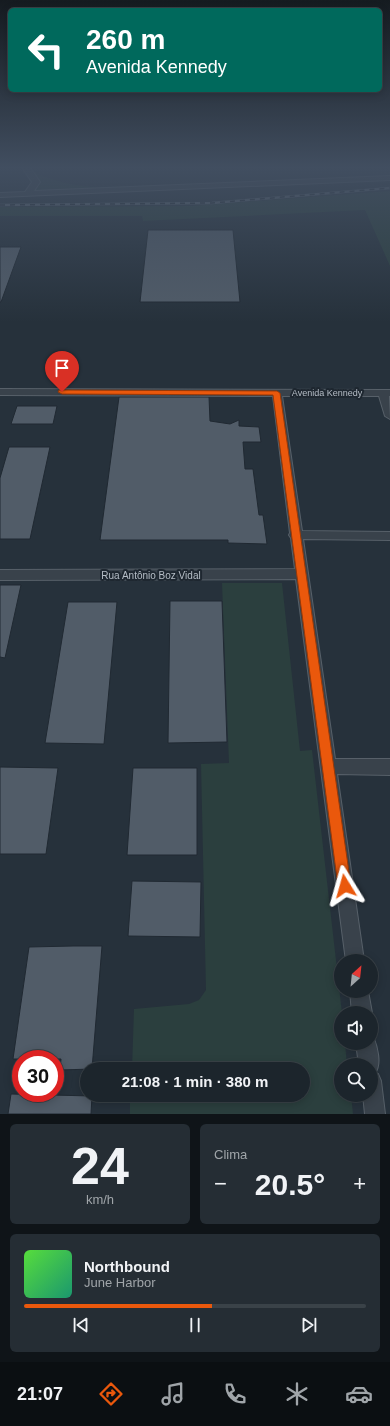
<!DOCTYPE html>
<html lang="pt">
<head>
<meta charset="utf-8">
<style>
  body { margin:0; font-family:Arial,sans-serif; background:#252d34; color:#f1f3f6; height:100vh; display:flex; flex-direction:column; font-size:15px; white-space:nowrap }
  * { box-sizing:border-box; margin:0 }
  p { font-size:13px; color:#a0a5a9 }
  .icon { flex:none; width:22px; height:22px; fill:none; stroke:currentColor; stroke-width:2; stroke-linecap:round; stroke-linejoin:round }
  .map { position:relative; height:1114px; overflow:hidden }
  .side { display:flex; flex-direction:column; gap:10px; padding:10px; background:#0f1418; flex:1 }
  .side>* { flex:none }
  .top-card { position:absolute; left:8px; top:8px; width:374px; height:84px; border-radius:6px; box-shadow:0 2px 10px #0003,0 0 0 1px #3a4248; background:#00695c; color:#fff; overflow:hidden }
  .needle { width:26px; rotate:27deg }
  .controls { position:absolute; left:334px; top:954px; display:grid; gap:8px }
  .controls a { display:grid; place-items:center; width:44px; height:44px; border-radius:50%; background:#1c252c; box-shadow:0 2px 10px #0003,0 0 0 1px #3a4248; font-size:20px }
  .speed { position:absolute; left:12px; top:1050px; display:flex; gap:8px; font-size:20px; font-weight:700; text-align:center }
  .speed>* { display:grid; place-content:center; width:52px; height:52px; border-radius:50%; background:#1c252c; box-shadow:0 2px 10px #0003,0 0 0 1px #3a4248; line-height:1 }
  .speed .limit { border:6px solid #d22; background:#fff; color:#111 }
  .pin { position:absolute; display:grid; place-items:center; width:34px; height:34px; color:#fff; margin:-41px -17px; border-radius:50% 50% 50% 0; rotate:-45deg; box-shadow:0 0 4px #0007 }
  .pin .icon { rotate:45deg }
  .me { position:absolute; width:44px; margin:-22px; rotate:352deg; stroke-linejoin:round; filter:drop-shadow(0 0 3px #0008) }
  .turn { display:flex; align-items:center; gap:14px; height:84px; padding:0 12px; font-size:18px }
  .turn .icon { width:52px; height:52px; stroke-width:2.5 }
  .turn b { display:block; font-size:28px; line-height:34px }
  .big { font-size:30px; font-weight:600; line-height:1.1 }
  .side .card { flex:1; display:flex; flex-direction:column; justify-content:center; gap:6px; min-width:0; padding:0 14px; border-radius:6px; background:#252d34 }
  .side .dial { align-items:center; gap:0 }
  .dial b { font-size:52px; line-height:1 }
  .song { display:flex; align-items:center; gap:12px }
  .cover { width:48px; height:48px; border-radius:6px; background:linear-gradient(135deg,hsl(110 70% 55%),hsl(160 70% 35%)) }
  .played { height:4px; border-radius:2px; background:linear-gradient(90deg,#ea580c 55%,#3a4248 55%) }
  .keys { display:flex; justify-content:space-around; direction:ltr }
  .heat { display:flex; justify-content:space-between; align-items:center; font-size:22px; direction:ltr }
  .side .tiles { flex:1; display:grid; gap:10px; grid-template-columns:1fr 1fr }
  .card:last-child { grid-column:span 2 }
  .trip { position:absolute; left:80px; top:1062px; width:230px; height:40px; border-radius:20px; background:#1c252c; box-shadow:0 2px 10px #0003,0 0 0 1px #3a4248; font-weight:600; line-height:40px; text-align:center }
  .tab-bar { display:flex; height:64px; justify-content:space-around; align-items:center; background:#0b0f12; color:#a0a5a9 }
  .tab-bar .icon { width:28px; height:28px }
  .tab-bar .current { color:#ea580c }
  .tab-bar b { font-size:18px; color:#f1f3f6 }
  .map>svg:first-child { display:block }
</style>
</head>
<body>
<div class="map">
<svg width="390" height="1114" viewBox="0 0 390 1114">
  <rect width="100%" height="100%" fill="#26313b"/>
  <!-- green -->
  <path fill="#2b3f3e" d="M34 172C60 185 88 187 117 189L32 192 39 185Z
    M390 191V266L365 210 143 221 142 216H0V207L191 206Z
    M222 583H282L300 751 312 750 342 1013 341 1043H345L347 1065H341V1095H351L353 1114H130V1095H303V1069H132L134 1009 189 1004 199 1000 206 990 201 764 229 763Z"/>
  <!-- building -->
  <path fill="#515c68" stroke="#202932" d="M148 230H233L240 302H140Z
    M0 247H21L1 302H0Z
    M119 397H209L210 421 230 424 239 420V426L259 427 261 442H243L245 469H253L259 515H263L267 544 228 543V540H100Z
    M17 406H57L53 424H11Z
    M9 447H50L30 539H0V478Z
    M0 585H21L5 658 0 657Z
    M170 601H222L227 742 168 743Z
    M68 602H117L104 744 45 743Z
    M0 767 58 768 46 854H0Z
    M133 768H197V855H127Z
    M132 881 201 882 200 937 128 936Z
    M73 946H102L92 1069 60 1070 61 1059H13L29 947Z
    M11 1094 92 1096 91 1114H8Z"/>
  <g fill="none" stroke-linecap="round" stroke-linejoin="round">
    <defs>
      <path id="minor" d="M0 389 390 390V396H389L390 419 385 416 379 396H282L302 531 390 532V540L303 539 335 759H390V775L337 774 364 961H346L296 579 0 580V570L295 569 291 538 289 535 290 533 273 396 0 395Z
        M350 991H368L372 1013 371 1014V1013H352Z
        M371 1035 373 1036C377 1046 382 1064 375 1073L378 1074 381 1081 385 1114H365L363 1095H371V1065H359L356 1043H371Z"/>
      <path id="tertiary" d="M21 166H29L40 182 34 191 390 176V180L0 197V193L25 192 32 182Z"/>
    </defs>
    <!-- minor casing -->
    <use href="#minor" stroke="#576069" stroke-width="2"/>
    <!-- tertiary casing -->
    <use href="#tertiary" stroke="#576069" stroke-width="2"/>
    <!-- minor -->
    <use href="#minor" fill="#39424b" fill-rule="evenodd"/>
    <!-- tertiary -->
    <use href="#tertiary" fill="#39424b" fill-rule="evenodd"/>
    <defs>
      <path id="rail" d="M0 205 212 203 390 188"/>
    </defs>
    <!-- rail casing -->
    <use href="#rail" stroke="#5c6772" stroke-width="2.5"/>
    <!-- rail -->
    <use href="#rail" stroke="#1e2730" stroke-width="1.5" stroke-dasharray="5" stroke-linecap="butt"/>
  </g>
  <!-- sky -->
  <linearGradient id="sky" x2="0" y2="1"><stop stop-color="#151b20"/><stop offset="0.52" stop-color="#414e60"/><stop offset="1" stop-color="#414e60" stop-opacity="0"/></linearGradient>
  <rect width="390" height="322" fill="url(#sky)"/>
  <!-- route -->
  <path fill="#ea580c" stroke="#983908" d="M59 390 277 391 280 393 351 886 349 891 345 892 340 891 338 886 273 395 62 394 58 392Z"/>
  <g text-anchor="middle" stroke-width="4" stroke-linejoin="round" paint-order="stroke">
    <!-- far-street labels -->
    <g font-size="9" fill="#b5bdc6" stroke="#1e2730">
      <text x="327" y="396">Avenida Kennedy</text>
    </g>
    <!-- street labels -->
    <g font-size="10" fill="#b5bdc6" stroke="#1e2730">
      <text x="151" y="579">Rua Antônio Boz Vidal</text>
    </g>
  </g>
</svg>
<div class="controls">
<a><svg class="needle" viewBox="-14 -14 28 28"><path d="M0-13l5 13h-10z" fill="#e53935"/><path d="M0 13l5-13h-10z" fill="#a0a5a9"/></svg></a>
<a><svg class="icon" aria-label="sound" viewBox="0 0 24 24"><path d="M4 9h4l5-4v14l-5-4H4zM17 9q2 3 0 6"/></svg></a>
<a><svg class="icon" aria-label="search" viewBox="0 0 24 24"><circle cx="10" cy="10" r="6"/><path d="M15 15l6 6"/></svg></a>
</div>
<div class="speed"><div class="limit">30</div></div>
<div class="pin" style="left:62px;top:392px;background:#d93025"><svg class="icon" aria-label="arrive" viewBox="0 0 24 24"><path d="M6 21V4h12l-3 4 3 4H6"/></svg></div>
<svg class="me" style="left:345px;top:886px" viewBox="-20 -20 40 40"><path d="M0-17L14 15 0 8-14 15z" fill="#ea580c" stroke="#fff" stroke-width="4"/></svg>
<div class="trip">21:08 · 1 min · 380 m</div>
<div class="top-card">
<div class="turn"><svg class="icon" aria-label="left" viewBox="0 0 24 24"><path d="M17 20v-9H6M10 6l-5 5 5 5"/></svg><div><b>260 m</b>Avenida Kennedy</div></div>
</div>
</div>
<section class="side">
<div class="tiles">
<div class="card dial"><b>24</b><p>km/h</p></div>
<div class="card"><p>Clima</p>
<div class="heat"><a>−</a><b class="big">20.5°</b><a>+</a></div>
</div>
<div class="card">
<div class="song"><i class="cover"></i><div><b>Northbound</b><p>June Harbor</p></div></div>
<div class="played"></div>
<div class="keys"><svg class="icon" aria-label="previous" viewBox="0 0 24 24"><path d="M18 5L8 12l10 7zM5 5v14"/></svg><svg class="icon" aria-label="pause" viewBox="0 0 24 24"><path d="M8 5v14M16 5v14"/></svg><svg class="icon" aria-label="next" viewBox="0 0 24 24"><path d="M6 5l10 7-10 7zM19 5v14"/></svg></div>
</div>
</div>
</section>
<nav class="tab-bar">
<b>21:07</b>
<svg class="icon current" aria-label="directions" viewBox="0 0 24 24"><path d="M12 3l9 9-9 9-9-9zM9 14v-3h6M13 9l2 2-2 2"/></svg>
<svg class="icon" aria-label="music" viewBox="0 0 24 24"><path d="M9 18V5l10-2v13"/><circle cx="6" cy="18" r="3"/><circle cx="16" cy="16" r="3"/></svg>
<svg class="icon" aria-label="phone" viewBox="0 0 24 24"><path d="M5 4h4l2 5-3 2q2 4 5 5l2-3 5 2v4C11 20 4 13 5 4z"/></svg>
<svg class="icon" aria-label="climate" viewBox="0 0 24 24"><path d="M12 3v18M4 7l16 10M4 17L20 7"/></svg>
<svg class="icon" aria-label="car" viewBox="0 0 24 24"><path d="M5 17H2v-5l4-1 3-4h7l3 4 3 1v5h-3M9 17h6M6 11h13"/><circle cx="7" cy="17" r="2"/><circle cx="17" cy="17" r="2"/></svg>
</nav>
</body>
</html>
